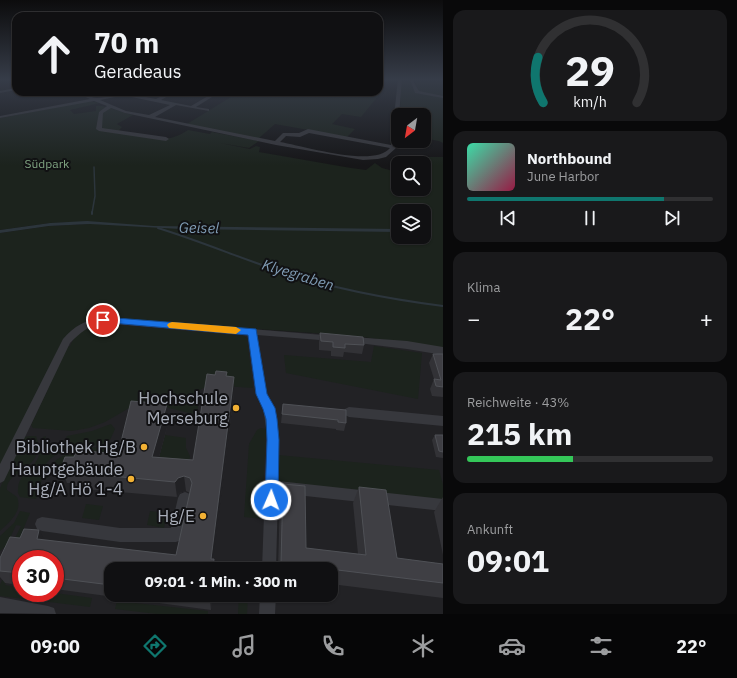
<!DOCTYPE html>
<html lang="de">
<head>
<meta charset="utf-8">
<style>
  body { margin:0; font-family:"IBM Plex Sans",sans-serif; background:#19191b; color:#f1f3f6; height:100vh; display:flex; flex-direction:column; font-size:15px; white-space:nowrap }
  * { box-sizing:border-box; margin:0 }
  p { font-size:13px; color:#9c9d9f }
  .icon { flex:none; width:22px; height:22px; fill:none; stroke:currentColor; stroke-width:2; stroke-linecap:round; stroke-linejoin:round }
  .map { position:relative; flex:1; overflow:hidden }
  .side { display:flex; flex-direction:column; gap:10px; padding:10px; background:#09090a; width:294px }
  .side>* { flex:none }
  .hud { position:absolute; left:12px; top:12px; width:371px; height:84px; border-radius:12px; box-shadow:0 1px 3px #0004,0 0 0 1px #303032; background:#101012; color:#f1f3f6; overflow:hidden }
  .needle { width:26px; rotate:211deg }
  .controls { position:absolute; left:391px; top:108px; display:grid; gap:8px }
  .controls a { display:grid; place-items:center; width:40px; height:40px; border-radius:8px; background:#101012; box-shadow:0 1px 3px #0004,0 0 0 1px #303032; font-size:20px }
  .speed { position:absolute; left:12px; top:550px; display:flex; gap:8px; font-size:20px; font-weight:700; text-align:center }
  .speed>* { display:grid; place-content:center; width:52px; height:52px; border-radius:50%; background:#101012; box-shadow:0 1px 3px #0004,0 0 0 1px #303032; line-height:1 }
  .speed .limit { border:6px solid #d22; background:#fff; color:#111 }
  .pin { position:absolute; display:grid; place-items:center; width:34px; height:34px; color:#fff; margin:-17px; border:2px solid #fff; border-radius:50%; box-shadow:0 1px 4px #0007 }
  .me { position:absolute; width:44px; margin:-22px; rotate:2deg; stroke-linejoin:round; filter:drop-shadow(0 0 3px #0008) }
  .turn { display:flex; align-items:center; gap:14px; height:84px; padding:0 16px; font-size:18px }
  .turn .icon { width:52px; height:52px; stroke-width:2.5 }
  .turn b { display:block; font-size:28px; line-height:34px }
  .big { font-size:30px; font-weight:700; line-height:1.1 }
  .side .widget { flex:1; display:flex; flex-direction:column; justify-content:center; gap:6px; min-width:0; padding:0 14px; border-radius:12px; background:#19191b }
  .side .dial { align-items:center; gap:0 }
  .dial svg { height:104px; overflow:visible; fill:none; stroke:#303032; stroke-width:7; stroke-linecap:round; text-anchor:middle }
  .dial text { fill:#f1f3f6; stroke:none }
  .song { display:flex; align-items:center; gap:12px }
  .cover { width:48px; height:48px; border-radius:6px; background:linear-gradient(135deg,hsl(160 70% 55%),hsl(340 70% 35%)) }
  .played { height:4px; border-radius:2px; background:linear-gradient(90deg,#0f766e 80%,#303032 80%) }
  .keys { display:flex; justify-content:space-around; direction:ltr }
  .heat { display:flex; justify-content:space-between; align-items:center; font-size:22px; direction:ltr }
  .charge { height:6px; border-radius:3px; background:linear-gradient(90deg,#34c759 43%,#303032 0) }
  .trip { position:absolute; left:104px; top:562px; width:234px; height:40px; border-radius:12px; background:#101012; box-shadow:0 1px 3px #0004,0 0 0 1px #303032; font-weight:700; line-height:40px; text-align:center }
  .dock { display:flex; height:64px; justify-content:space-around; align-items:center; background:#060607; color:#9c9d9f }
  .dock .icon { width:28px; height:28px }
  .dock .active { color:#0f766e }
  .dock b { font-size:18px; color:#f1f3f6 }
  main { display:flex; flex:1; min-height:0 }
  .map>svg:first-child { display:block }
</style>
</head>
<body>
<main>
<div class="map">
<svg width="443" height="614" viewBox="0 0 443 614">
  <rect width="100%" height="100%" fill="#161618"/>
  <!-- built -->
  <path fill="#222225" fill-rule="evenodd" d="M101 318 355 336 443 348V614H0V468L71 331 80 324 90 320ZM21 559H55V593H21ZM111 569H331V595H111Z"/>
  <!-- green -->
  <path fill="#1c231d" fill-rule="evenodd" d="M402 79 408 80 411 83 415 92 419 94 416 83 412 79H443V143C437 139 430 141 424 137V115C415 115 404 118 400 108Z
    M239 92H360L379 95 361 117 342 114 332 124 355 129 347 137 275 124 258 139 187 124Z
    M90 101 100 103 70 110 74 114 96 111V106C105 104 122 113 133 115L117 124 122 127 119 130 121 132C147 137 165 146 188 130L210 134 212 132 259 141 249 148 220 143 250 149 256 146 260 147 259 152 351 168 366 170 375 163 382 168 393 171 398 168V189H424V163H417L425 157H443V348L355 336 101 318C89 320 81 323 71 331L0 468V233L49 226 88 224 90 222 50 223 0 230V118ZM398 211H424V237H398Z
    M105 324 244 336 247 338 253 388 209 385 200 390 197 414 189 413 161 406 131 407 105 422 89 428 72 431 33 428 31 425 48 389 64 347 70 346C77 330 89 327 105 324Z
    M374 346 422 353 418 399 286 373 284 355 371 362Z
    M111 424 115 429 110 440C90 452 55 443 43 469 40 475 42 479 41 484 41 489 37 495 36 499L20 497 18 493C17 473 31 473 38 458 40 452 41 444 43 437L46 436 44 443 63 445 67 436 92 431Z
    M261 428 266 429 262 519 244 517 249 444 257 430Z
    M165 435 186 438V448L190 456 187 475 158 462Z
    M30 436H36C48 469 5 470 7 490L17 497C23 512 9 522 0 531V488L24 437Z
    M106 446H110L103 468 71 472 52 470 48 478H44C51 452 84 448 106 446Z
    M278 455 439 470 443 485V500L278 484Z
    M86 504 103 506 99 520 82 518Z
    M20 511 30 513 20 537 14 540 21 526 16 525 7 545 0 551V536L14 523Z
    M150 511 167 513 164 528 147 525Z
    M14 552H17L5 585 21 588V593H55L92 598 90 607 0 596V585Z
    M239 595H248L247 614H238Z
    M117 601 208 611V614H157L115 609Z"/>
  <!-- water -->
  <path fill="#2c353c" d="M87 221 154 226 398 229V232L181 229 90 224 49 226 0 233V230L50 223Z"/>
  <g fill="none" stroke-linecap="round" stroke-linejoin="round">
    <!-- stream-far1 -->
    <path stroke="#2c353c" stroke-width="1.5" d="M92 213 95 196 94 167"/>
    <!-- stream -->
    <path stroke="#2c353c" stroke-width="2" d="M92 214V212
      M158 228C200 241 240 258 282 272 335 289 388 299 443 306"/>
    <!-- minor -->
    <path fill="#37383d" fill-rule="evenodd" d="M398 79H402L399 115H398L396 148 386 157 378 159 363 160 276 145 125 113 111 108 103 113 102 128 166 137 169 139 166 141 99 131 96 129 99 112 107 106 94 101 0 118V116L90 99 75 92C83 92 89 97 96 98 108 98 123 92 136 92L130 94 156 99 170 92H175L161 100 191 106 215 92H220L196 107 209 109V111L176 105 155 117 275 141 283 133H299L308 129 391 145ZM125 95 127 96 170 105 149 115 126 111 100 100ZM309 133 390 148C374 168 304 146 280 142L286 136 300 137Z
      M408 79H412L419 91 443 96V98L415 93 411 82Z
      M16 88V90L0 93V91Z
      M103 317 335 336 337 338 335 340 332 341 257 335 266 394 275 408 279 434 278 481 443 499V511L278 493 276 569H262L267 434 263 408 256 394 248 335 103 323C89 325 80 333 70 343L4 481 0 483V464L63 339C74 326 86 320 103 317Z
      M353 337 407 341 443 347V355L407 349 350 342 348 340 350 338Z
      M349 407 443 416V426L349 417 345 415 343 412 345 409Z
      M185 492 190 494 192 498 183 535 181 540 176 542H120L42 531 37 529 35 524 37 519 42 517 120 528H171L178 498 180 494Z
      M260 595H276L275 614H259Z
      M0 597 48 606 54 608 56 614 0 613Z"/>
  </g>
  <!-- wall -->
  <path fill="#323236" d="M320 333 364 345 362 354 344 352 343 357 331 356V351L319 350V342Z
    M433 354H443V397L432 396 430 389 434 379 429 363Z
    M227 376 234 393 213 559H214L215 569H111V595H212L211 610 55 589V559H21V585L5 583 0 577V558L45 540 176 555 190 493 186 491 179 493 177 497 74 488 72 483H67L61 468 118 454 169 420 159 457 193 460Z
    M283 404 346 423 344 431 336 430V429L281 423Z
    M435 435H443V458L436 457 432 440Z
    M283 484 306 548 358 554 353 503 359 487 397 558 443 564V598L331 584V569H278L280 499Z
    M443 497V555L434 512Z"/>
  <!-- shaded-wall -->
  <path fill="#212124" d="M234 377V393L212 569 211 559Z
    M167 404 169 420 155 472 152 457Z
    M184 476 186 491 179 493 177 497 175 482 178 478Z
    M39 530 47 544 37 539Z
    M211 595H212L211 610 210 598Z"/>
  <!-- building -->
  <path fill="#3f3f44" stroke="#4f5156" d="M320 333 363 337 364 345 345 344V348L333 347V342L321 341Z
    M433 354H443V387L436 386 434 379 441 380Z
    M216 371 227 372 226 376 234 377 211 559H214L213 569H111V585L55 578V559H21V573L0 571V558L10 537 20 538 24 529 39 530 37 539 176 555 192 483 190 478 184 476 178 478 175 482 68 472 69 469 61 468 65 457H74L76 450 118 454 131 401 167 404 152 457 193 460 207 374 215 375Z
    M283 404 346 410V423L338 422V420L282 414Z
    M435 435H443V452L439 451Z
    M283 484 305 486 306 548 366 555 359 487 386 490 397 558 443 564V583L281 563Z
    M190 595H211L210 598Z"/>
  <!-- sky -->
  <linearGradient id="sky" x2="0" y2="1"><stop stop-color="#0c0c0d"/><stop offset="0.48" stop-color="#363c48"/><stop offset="1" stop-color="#363c48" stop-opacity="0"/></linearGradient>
  <rect width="443" height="165" fill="url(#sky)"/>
  <!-- route -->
  <path fill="#1a73e8" stroke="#114b97" d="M103 317 256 329 267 394 275 408 277 419 279 440 278 500 276 504 271 506 267 504 265 500 267 440 266 419 263 409 256 394 248 335 100 322 98 320 100 318Z"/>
  <!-- slow -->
  <path fill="#f59e0b" d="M172 322 236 327 241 330 236 334 169 328 167 325 169 323Z"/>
  <!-- markers -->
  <g fill="#f2b134" stroke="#111113" stroke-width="1.5">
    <circle cx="236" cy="408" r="4"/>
    <circle cx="144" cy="447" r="4"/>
    <circle cx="131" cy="479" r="4"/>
    <circle cx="203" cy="516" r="4"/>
  </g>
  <g text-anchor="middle" stroke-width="4" stroke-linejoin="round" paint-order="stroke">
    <!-- far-park labels -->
    <g font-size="12" fill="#7fa381" stroke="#111113">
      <text x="47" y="168">Südpark</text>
    </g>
    <!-- water labels -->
    <g font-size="15" font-style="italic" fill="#7f9bb3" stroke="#111113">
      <text transform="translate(199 228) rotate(1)" y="5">Geisel</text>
      <text transform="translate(298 275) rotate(17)" y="5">Klyegraben</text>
    </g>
    <!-- near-poi labels -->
    <g font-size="17" fill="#a8adb8" stroke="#111113" text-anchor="end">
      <text x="228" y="404">Hochschule<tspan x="228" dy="20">Merseburg</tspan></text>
      <text x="136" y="453">Bibliothek Hg/B</text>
      <text x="123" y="475">Hauptgebäude<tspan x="123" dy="20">Hg/A Hö 1-4</tspan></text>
      <text x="195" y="522">Hg/E</text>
    </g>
  </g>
</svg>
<div class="controls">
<a><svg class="needle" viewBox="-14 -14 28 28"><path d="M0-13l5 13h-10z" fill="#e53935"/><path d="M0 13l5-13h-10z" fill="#9c9d9f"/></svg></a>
<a><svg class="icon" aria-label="search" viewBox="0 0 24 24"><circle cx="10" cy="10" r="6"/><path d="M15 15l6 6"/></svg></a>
<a><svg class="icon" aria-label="layers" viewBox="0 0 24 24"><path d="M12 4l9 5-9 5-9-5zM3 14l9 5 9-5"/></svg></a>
</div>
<div class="speed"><div class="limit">30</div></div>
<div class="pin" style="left:103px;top:320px;background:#d93025"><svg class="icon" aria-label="arrive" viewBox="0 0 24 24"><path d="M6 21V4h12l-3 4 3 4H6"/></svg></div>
<svg class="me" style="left:271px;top:500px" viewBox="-20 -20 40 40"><circle r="17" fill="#1a73e8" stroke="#fff" stroke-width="3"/><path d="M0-11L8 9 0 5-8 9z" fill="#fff"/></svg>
<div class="trip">09:01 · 1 Min. · 300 m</div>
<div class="hud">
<div class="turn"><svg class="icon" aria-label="ahead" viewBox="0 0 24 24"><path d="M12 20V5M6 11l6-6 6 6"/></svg><div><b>70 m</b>Geradeaus</div></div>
</div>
</div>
<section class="side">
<div class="widget dial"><svg viewBox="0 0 100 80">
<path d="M14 69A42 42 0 1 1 86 69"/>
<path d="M14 69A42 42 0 0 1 10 34" stroke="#0f766e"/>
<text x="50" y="56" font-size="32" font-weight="700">29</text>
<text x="50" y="72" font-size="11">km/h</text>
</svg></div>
<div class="widget">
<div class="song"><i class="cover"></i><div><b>Northbound</b><p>June Harbor</p></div></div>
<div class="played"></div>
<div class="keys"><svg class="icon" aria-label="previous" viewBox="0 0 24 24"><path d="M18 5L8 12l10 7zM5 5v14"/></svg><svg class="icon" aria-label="pause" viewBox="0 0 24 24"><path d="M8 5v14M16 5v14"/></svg><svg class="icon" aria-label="next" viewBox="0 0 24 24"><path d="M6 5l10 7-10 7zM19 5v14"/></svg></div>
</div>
<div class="widget"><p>Klima</p>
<div class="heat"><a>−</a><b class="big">22°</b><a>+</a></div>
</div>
<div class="widget"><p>Reichweite · 43%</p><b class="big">215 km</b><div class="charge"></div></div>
<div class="widget"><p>Ankunft</p><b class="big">09:01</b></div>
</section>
</main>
<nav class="dock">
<b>09:00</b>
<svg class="icon active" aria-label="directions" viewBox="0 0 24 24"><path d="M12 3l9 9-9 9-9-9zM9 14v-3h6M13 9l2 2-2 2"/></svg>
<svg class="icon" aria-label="music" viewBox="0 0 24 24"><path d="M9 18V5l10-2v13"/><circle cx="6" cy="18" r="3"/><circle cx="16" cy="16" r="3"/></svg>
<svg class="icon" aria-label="phone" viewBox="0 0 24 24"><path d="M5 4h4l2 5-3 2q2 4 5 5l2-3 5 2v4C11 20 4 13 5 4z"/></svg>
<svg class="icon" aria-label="climate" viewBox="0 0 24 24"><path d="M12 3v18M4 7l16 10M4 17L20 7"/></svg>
<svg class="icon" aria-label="car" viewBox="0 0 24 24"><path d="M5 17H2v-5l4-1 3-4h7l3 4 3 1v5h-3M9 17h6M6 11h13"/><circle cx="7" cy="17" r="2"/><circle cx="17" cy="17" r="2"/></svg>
<svg class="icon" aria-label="filters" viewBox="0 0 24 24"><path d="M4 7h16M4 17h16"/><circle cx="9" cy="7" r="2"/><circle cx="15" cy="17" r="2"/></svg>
<b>22°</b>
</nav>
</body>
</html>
